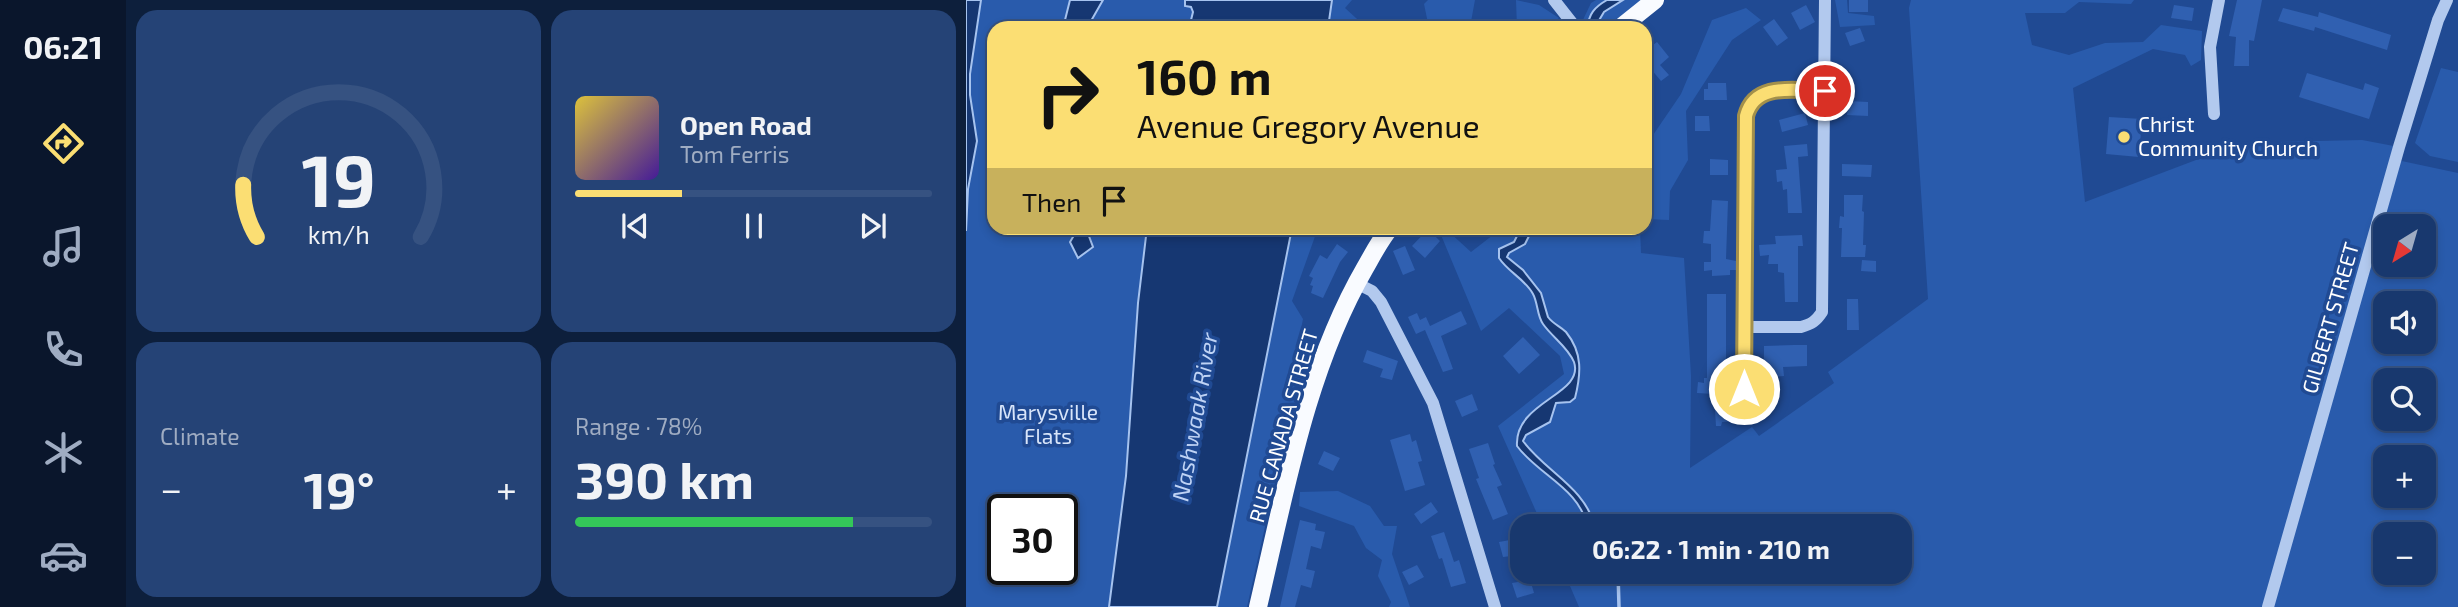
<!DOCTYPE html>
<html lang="en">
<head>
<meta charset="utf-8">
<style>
  body { margin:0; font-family:"Exo 2",sans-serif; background:#254376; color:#f1f3f6; height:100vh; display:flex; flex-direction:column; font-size:26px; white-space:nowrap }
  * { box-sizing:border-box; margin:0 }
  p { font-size:23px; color:#9facc2 }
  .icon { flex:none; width:38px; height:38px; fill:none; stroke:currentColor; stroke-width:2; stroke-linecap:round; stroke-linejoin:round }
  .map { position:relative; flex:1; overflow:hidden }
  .side { display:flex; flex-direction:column; gap:10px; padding:10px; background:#0d1f3c; width:840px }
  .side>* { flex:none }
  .guide { position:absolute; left:21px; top:21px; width:665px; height:214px; border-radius:21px; box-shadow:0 4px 10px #0003,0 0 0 2px #365281; background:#fbde73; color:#111; overflow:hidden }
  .needle { width:46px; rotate:217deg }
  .fabs { position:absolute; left:1407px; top:214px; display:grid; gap:14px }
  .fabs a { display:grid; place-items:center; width:63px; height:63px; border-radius:14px; background:#18386e; box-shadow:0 4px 10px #0003,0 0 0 2px #365281; font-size:35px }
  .speed { position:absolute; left:21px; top:494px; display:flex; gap:14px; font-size:35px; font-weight:700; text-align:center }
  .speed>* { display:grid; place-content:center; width:91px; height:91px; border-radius:50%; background:#18386e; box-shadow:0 4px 10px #0003,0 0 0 2px #365281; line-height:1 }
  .speed .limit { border:4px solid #111; border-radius:10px; background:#fff; color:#111 }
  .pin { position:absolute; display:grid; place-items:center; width:60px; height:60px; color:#fff; margin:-30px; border:4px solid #fff; border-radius:50%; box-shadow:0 2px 7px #0007 }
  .me { position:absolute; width:77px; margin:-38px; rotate:0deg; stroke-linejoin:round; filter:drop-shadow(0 0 5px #0008) }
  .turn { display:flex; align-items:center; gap:24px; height:147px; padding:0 35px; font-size:32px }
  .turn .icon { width:91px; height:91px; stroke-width:2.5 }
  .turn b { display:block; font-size:49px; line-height:60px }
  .then { display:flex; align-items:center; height:66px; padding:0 35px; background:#0003; gap:14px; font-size:26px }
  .big { font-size:52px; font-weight:700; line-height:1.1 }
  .side .tile { flex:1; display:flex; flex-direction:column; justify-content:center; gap:10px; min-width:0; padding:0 24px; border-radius:21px; background:#254376 }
  .side .dial { align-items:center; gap:0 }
  .dial svg { height:182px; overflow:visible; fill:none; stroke:#365281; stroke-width:7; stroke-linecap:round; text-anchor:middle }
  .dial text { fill:#f1f3f6; stroke:none }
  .song { display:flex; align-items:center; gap:21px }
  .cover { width:84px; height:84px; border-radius:10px; background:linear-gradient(135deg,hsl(50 70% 55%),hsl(260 70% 35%)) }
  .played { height:7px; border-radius:4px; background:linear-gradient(90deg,#fbde73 30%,#365281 30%) }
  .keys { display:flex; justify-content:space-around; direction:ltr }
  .heat { display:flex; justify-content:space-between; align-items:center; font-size:38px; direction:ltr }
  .charge { height:10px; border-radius:5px; background:linear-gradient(90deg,#34c759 78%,#365281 0) }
  .side .tiles { flex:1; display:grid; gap:10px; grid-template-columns:repeat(2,1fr) }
  .trip { position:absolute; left:544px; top:514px; width:402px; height:70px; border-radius:21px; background:#18386e; box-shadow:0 4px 10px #0003,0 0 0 2px #365281; font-weight:700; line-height:70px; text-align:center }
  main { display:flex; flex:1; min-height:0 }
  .dock { display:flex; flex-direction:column; width:126px; justify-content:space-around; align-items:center; background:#0a162c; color:#9facc2 }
  .dock .icon { width:49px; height:49px }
  .dock .current { color:#fbde73 }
  .dock b { font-size:32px; color:#f1f3f6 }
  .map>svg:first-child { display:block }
</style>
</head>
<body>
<main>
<nav class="dock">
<b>06:21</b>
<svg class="icon current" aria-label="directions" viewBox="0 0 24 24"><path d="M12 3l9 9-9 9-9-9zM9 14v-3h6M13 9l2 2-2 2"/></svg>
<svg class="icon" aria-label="music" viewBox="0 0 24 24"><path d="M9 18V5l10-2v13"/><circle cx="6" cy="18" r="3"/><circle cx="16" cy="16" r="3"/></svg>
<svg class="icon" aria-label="phone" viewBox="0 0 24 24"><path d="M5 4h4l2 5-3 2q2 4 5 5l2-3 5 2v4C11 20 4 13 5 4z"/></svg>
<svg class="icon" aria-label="climate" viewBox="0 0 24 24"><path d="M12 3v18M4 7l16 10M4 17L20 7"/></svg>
<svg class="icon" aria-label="car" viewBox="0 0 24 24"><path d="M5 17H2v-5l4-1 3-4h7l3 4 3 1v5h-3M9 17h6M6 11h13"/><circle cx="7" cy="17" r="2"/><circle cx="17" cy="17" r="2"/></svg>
</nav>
<section class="side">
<div class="tiles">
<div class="tile dial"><svg viewBox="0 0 100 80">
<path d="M14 69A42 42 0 1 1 86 69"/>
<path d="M14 69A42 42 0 0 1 8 46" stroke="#fbde73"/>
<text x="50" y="56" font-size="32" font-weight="700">19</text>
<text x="50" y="72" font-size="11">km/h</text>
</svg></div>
<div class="tile">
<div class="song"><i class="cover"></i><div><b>Open Road</b><p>Tom Ferris</p></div></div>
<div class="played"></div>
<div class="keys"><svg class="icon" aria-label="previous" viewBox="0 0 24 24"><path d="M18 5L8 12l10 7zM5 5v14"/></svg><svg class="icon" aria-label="pause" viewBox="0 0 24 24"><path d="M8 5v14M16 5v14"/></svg><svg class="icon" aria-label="next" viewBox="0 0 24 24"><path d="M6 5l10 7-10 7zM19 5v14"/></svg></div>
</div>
<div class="tile"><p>Climate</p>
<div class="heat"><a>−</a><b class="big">19°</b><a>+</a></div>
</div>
<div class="tile"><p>Range · 78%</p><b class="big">390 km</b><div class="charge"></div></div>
</div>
</section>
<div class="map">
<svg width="1492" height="607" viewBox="0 0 1492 607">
  <rect width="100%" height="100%" fill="#204a93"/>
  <!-- green -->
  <path fill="#295bac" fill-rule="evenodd" d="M0 0H219V5L225 7 227 12 223 28H28V228H181L172 303 160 476 143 607H0ZM37 509H96V569H37Z
    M366 0H386L379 8 401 28H362Z
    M462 0H509L504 27 463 28 458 4Z
    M550 0 573 5 593 18 581 28H551Z
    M630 0H676L674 4 636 28 615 24 625 3Z
    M869 0H881L882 13 908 16 909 25 874 27Z
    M945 0H1168L1165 4 1113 2 1099 13H1059L1066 45 1103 55 1139 43 1177 42 1195 25 1236 31 1235 60 1225 66 1219 55 1187 49 1107 88 1119 202 1230 160 1311 142 1396 140 1433 147 1431 160 1492 173V607H613L598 572H934V527H577L532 426 598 374 594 356 543 308 515 331 475 235 482 231 505 252 536 228H674L675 253 718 258 725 376 724 468 786 427 793 436 868 383 862 372 962 299 943 8ZM1419 226H1458V264H1419ZM1419 303H1458V341H1419ZM1419 380H1458V418H1419ZM1419 457H1458V495H1419ZM1419 534H1458V572H1419Z
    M780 8 795 20 766 40 720 111 722 160 704 191 703 220 679 219V141L685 138 715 94 746 20Z
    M1475 68 1492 72V162L1464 156 1449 143Z
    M326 228H352L326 301 337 319 331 349 346 357 313 464 281 607H251Z
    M372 491 404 506 418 526H431L426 554 444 607H423L425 602 412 576 416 560 400 548 388 526 333 506 334 492Z"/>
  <!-- water -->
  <path fill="#163772" stroke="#a6c3ef" stroke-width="2" d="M0 0H15L4 74V95L11 141 2 189 0 231Z
    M104 0H137L121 28H97Z
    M219 0H366L362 28H223L227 12 225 7 219 6Z
    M641 0H657L638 12 629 27 622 28C622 14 629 7 641 0Z
    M181 228H326L251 607H143L160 476 172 303Z
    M555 228H567L559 244 543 253 541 257 557 270 575 293 582 317C587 324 594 326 600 332 617 353 615 374 609 398L604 402 590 403 584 422 560 435 557 441C581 473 619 487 629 527H621C615 489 572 475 551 446 548 401 619 395 608 362 602 347 586 337 577 324 571 316 572 303 567 294 559 279 542 272 533 258V249L548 242Z
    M121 231 127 247 112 258 104 242 110 232Z"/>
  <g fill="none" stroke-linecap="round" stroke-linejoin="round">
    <!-- stream -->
    <path stroke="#a6c3ef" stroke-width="3.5" d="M652 572 653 607"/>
  </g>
  <!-- building -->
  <path fill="#3060b1" d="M883 0H902V12H883Z
    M1271 0H1296L1288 41 1283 40V66H1268L1270 37 1263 36Z
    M840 5 849 22 834 30 825 13Z
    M1208 5 1228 8 1226 21 1205 18Z
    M1317 8 1352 17 1353 12 1425 35 1421 50 1349 27 1348 31 1312 21Z
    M808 19 822 38 811 46 797 27Z
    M894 28 899 41 884 46 879 33Z
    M691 42 703 57 694 65 703 75 695 81 679 62V51Z
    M1341 73 1397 90 1399 83 1413 88 1403 119 1333 97Z
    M742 83H760L761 100H738V89H742Z
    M882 101 902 102V116L881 115Z
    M839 113 842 125 816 132 813 120Z
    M729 116H743L744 131H729Z
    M1143 117 1176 119 1173 157 1140 154Z
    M841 144 842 156 832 157 836 213H822L821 189 817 190 816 181 811 182 810 170 821 169 818 146Z
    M744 159 762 160V175H744Z
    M876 164 906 165 905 177 876 176Z
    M878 195H897L896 211 898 212 897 245H900L899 257H875L876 228H873L874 216 878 217Z
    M746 200 762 201 760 259 770 261V270H764V275L746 276V270L738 271V262H745V244L737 243 738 231H744Z
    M462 229 474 241 459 258 446 246Z
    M836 235 837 246H832V302H819L818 273 812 272V264H802L803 255 794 256 793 245 810 244 809 236Z
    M371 244 382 252 374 262 357 298 345 293 347 286 344 285 347 278 343 276 354 255 361 259Z
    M439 246 449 270 437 275 427 251Z
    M896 260 910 261V272L895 271Z
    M741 294H760V364H758L756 383 759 384 757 405 770 404V411L774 410 775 421 756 422 755 426H750L748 394 731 393 732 382 738 383V378H741Z
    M881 299H892L893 330H881Z
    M495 311 501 324 475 336 487 369 477 372 459 330 450 334 442 317 451 313 454 320 460 317 464 326Z
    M557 337 574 355 553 374 537 356Z
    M828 345H841V366L817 367 818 376 804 377 803 366H799L798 362V346Z
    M401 350 432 361 426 380 414 377 417 369 397 362Z
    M506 394 512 410 496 417 489 401Z
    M444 434 446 442 450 440 456 461 452 462 459 485 439 491 424 440Z
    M522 443 529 464 527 465 536 485 531 487 542 514 527 520 510 479 513 478 503 449Z
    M358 451 374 458 367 471 352 464Z
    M465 502 472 512 455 524 448 514Z
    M334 520 350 524 349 530 359 532 355 549 345 546 340 569 349 571 345 588 335 585 329 607H314Z
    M478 532 488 562 493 560 500 583 485 587 476 558 473 559 465 536Z
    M555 538 556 572H562L568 593 551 598 546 583 552 582 545 556 537 557 533 542Z
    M451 565 458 577 443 585 436 572Z"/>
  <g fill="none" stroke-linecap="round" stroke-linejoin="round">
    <!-- minor -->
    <path stroke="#b2c9ee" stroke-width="12" d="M588 0 610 28
      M1248 114 1244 47 1253 0
      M390 283 406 291 415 302 467 403 529 607
      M778 327H835C846 324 850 321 856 312L859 0
      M778 389 780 116C782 111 783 104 786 100 798 86 842 91 859 91
      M1302 607 1433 147 1472 20 1481 0"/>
    <!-- major -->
    <path stroke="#f9fbff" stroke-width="18" d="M654 28 689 0
      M292 607C319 493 340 370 399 268 407 254 414 240 424 228"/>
  </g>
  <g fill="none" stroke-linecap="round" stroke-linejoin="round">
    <defs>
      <path id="route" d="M778 389 780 116C789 81 830 91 859 91"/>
    </defs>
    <!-- route casing -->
    <use href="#route" stroke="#a3904b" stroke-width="18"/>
    <!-- route -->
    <use href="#route" stroke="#fbde73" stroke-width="12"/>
  </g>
  <!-- markers -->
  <circle fill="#fbde73" stroke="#204a93" stroke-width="2.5" cx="1158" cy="137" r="7"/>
  <g text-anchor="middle" stroke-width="7" stroke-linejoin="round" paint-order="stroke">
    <!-- poi labels -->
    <g font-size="21" fill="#fff" stroke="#204a93" text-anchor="start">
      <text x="1172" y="132">Christ<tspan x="1172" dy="24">Community Church</tspan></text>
    </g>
    <!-- street labels -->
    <g font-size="21" fill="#fff" stroke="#204a93">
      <text transform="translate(1365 318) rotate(-74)" y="7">GILBERT STREET</text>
      <text transform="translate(318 426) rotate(-74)" y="7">RUE CANADA STREET</text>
    </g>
    <!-- park labels -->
    <g font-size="21" fill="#d8e5fa" stroke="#204a93">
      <text x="82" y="420">Marysville<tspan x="82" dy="24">Flats</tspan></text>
    </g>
    <!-- water labels -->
    <g font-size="23" font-style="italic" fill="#bfd3f5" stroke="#204a93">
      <text transform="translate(229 417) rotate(-80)" y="8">Nashwaak River</text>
    </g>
  </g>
</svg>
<div class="fabs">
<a><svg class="needle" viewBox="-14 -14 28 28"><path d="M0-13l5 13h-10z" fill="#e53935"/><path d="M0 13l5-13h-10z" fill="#9facc2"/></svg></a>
<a><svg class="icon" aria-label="sound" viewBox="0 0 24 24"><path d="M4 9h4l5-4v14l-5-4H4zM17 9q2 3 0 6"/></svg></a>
<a><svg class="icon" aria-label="search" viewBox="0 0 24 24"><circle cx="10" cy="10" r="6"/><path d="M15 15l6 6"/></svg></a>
<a>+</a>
<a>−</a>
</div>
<div class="speed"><div class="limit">30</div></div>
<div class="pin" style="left:859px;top:91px;background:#d93025"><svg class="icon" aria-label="arrive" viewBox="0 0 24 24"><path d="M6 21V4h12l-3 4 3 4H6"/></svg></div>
<svg class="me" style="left:778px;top:389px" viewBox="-20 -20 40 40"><circle r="17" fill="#fbde73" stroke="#fff" stroke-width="3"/><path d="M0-11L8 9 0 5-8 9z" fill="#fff"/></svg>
<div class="trip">06:22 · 1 min · 210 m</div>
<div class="guide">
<div class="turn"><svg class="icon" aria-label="right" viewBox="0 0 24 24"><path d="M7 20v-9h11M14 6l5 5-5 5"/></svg><div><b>160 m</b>Avenue Gregory Avenue</div></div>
<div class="then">Then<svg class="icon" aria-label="arrive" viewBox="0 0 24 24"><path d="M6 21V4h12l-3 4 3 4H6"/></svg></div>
</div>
</div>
</main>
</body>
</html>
